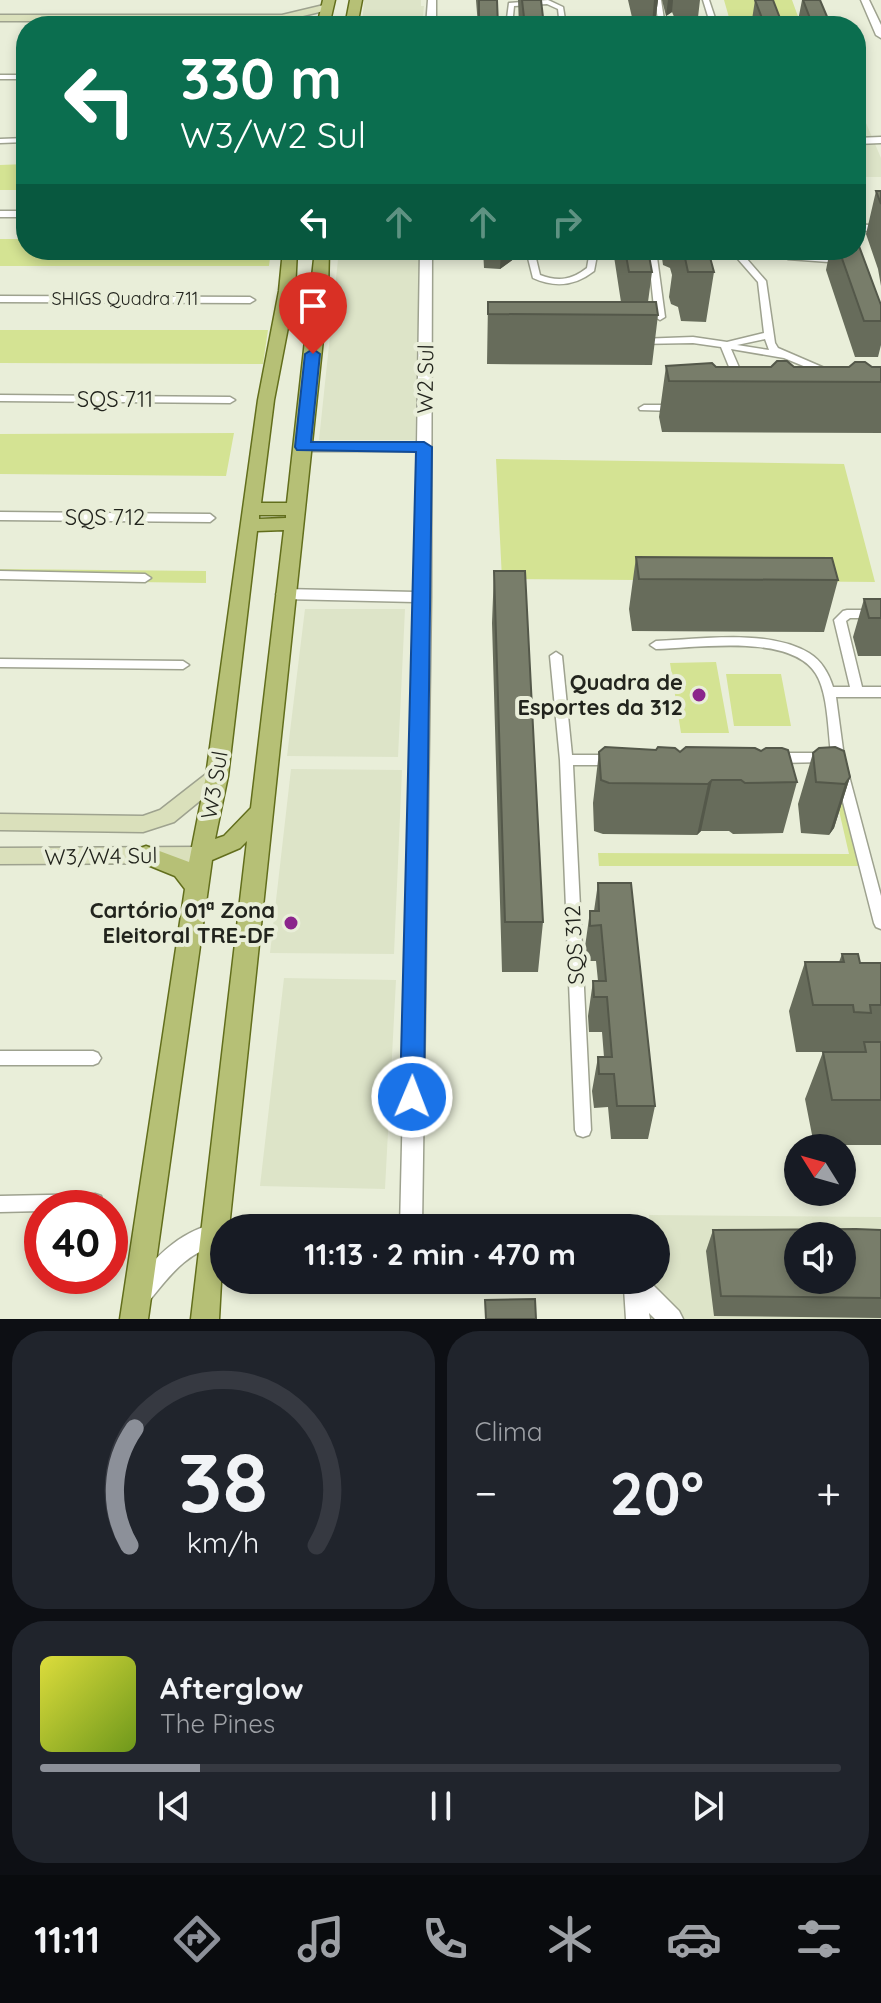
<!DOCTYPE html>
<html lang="pt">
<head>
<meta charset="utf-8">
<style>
  body { margin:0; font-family:Quicksand,sans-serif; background:#20242c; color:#f1f3f6; height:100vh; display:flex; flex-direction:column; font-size:30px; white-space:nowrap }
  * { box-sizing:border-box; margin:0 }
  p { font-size:26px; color:#9ea1a6 }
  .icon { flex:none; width:44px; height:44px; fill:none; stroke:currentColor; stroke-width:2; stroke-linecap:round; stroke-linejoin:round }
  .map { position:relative; height:1319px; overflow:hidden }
  .sheet { display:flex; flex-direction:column; gap:12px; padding:12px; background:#0d0f14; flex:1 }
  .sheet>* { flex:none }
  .banner { position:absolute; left:16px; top:16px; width:850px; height:244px; border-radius:32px; box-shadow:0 4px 12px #0003; background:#0b6e4f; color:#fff; overflow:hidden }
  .needle { width:52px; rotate:307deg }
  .buttons { position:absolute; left:784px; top:1134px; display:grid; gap:16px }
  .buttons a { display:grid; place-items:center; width:72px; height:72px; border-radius:50%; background:#171b24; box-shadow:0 4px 12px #0003; font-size:40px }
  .speed { position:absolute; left:24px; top:1190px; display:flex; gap:16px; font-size:40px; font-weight:700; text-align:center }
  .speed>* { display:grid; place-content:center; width:104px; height:104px; border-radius:50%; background:#171b24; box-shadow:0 4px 12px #0003; line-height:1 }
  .speed .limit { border:12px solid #d22; background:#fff; color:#111 }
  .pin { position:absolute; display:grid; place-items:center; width:68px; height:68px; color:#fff; margin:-82px -34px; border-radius:50% 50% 50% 0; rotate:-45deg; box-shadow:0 0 8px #0007 }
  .pin .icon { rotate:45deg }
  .me { position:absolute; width:88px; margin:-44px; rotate:1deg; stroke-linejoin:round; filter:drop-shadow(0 0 6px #0008) }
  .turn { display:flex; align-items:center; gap:28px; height:168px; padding:0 32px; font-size:36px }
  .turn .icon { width:104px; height:104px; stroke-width:2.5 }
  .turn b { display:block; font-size:56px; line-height:68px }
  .lanes { display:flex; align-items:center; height:76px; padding:0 32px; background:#0003; justify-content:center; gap:40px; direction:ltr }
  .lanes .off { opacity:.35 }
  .big { font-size:60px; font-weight:700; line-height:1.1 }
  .sheet .widget { flex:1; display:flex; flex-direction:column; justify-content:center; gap:12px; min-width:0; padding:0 28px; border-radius:32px; background:#20242c }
  .sheet .dial { align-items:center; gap:0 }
  .dial svg { height:208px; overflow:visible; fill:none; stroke:#363941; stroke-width:7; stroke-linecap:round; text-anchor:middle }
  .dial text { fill:#f1f3f6; stroke:none }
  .song { display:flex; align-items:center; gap:24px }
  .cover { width:96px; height:96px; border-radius:12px; background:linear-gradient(135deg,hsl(60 70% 55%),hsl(80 70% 35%)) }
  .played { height:8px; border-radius:4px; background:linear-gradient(90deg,#8c9099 20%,#363941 20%) }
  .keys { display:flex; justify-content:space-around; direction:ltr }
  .heat { display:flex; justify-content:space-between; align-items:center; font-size:44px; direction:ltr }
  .sheet .tiles { flex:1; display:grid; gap:12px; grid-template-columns:1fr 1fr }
  .widget:last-child { grid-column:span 2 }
  .trip { position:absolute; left:210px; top:1214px; width:460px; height:80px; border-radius:40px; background:#171b24; box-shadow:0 4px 12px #0003; font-weight:700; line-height:80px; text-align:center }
  .menu { display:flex; height:128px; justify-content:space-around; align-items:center; background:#090b0e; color:#9ea1a6 }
  .menu .icon { width:56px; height:56px }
  .menu .active { color:#8c9099 }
  .menu b { font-size:36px; color:#f1f3f6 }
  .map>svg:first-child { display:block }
</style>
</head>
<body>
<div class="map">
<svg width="881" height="1319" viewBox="0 0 881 1319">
  <rect width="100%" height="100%" fill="#e9eed9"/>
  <!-- built -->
  <path fill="#dde4c8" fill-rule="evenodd" d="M364 0H421V6H424L422 26H362Z
    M856 116H863L881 158V177H856Z
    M339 250H420L415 440H319Z
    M305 609H405L398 757 287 756Z
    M291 769 402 770 394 954 270 953Z
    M284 978 396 980 385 1189 260 1186Z
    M649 1215 881 1217V1319H658L655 1280 656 1228H650ZM798 1236H842V1280H798Z"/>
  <!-- green -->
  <path fill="#d4e393" d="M724 0H792L800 22 730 21Z
    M26 164V190H0V165Z
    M0 239H26V250H271L269 266H0Z
    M0 330H268L263 364 0 363Z
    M234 433 226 476 0 474V434Z
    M496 459 844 464 875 582 502 579Z
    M0 569 206 571V583L0 580Z
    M716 662 729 733H681L670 663Z
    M726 674H781L791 726H734Z
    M836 778 861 866H599L598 853 849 854 837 802Z"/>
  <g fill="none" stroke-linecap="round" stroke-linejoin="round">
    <defs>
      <path id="minor" d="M548 0 563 7 566 26H560L558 9 547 4 514 6 512 26H506L509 3Z
        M655 0H661L665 26H659Z
        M703 0H709L717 24H763L766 26H711Z
        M0 75H26V79H0Z
        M26 138V142L0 143V139Z
        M0 211H26V217H0Z
        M856 224 869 225 873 228 869 231 856 230Z
        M526 250H534L540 275C558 282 572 280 587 268L590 250H598L594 271C575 286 555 288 533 278Z
        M648 250H656L665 317 660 320 655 317Z
        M730 250H739L766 281 775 343 778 348 829 370V374H823L784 358 731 349 744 379 739 382 734 379 721 347 693 343 636 344 634 342 639 339 693 337 727 342 764 333 758 282ZM765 339 769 350 737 345Z
        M791 254 842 257 846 260 842 263 788 259V255Z
        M0 296 250 297 255 300 250 303 0 302Z
        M0 395 230 397 235 400 230 403 0 401Z
        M644 405H676L681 408 676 411 640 410 639 408Z
        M0 512 210 514 215 518 210 522 0 520Z
        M0 571 145 574 151 578 145 582 0 579Z
        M847 610H881V618H850L846 621 862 687H881V697H836L844 757 881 896V929L876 927 874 923 832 759 827 762 777 763 772 761 771 758 772 755 777 753H831C828 731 828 693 816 674 791 633 697 648 656 649L650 645 656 641C702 639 768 629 809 653 822 661 829 674 833 687H850L834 620 843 611Z
        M556 652 562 656 572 755H615L620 757 621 760 620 763 615 765H573L591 1130 589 1135 583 1137 577 1135 575 1130 560 760 550 656Z
        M0 659 183 661 189 665 183 669 0 667Z
        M0 1051H93L98 1053 101 1058 98 1063 93 1065H0Z
        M95 1194 101 1196 103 1202 100 1208H42V1211L0 1212V1196Z"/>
      <path id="tertiary" d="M428 0H436V26H426Z
        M861 0H869L881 25V38L876 35Z
        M881 137V143L856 144V138Z
        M420 250H432L431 597 422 1228H400L415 602 284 599 276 594 284 589 415 592 417 451H302L295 447 302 443H417Z
        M224 1222 233 1228H224V1244C189 1249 170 1275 149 1301L141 1304 133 1301 130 1293 133 1285C158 1254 183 1228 224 1222Z
        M621 1280H648L679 1311 683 1319H655L649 1313 650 1319H626L624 1288Z"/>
      <path id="secondary" d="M328 4 332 5V9L282 21H0V15H282Z
        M354 15 359 18 358 20 341 26H326Z
        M217 768 224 771 227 776 224 781 174 822 143 832 0 830V814L143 816 160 810 210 771Z
        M201 847 208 849 211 855 208 861 201 863 0 864V848Z"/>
      <path id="primary" d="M323 0H335L329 26H317Z
        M350 0H362L357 26H345Z
        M283 250H297L295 291 274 400 261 503H287L315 250H329L328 292 229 1228H224L219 1319H191L247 841 240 848 212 860 148 1319H120L185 889 175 876 138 861 135 855 138 849 146 846 189 862 206 776 258 400 279 291ZM259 515H286V518L259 519ZM284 530 251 808 224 836 215 839 228 776 257 531Z"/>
    </defs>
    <!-- minor casing -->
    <use href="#minor" stroke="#9ea28f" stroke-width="3"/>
    <!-- tertiary casing -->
    <use href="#tertiary" stroke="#9ea28f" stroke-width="3"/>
    <!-- secondary casing -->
    <use href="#secondary" stroke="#9ea28f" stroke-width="3"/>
    <!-- primary casing -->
    <use href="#primary" stroke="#626e1c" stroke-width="3"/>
    <!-- minor -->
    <use href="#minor" fill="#fff" fill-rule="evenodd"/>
    <!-- tertiary -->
    <use href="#tertiary" fill="#fff" fill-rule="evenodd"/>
    <!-- secondary -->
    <use href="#secondary" fill="#dae0bb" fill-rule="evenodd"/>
    <!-- primary -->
    <use href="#primary" fill="#b6c076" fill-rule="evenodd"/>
  </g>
  <!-- wall -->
  <path fill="#676c5b" d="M476 0H497L498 26H478Z
    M518 0H541L544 26H519Z
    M628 0H658L655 23 652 26H634Z
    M662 0H700L697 26H678L672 12 666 16Z
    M755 0H773L783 26H751Z
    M802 0H820L831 26H797Z
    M876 191H881V286L878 269 866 234Z
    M483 250H515V258L500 269 484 268Z
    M613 250H648L652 272 648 302 658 315 652 365 487 364 488 302H621Z
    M662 250H708L714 272 706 322 681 321 678 307 671 304 669 297 672 275 670 268 663 265 662 258Z
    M830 250H856L881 305V345L878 357H855L826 270Z
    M666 366 881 367V433L662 432 659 417Z
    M636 557 838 580 824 632 632 631 629 609Z
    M494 571 543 922 538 972H502L492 623Z
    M864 599H881V656H858L853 637Z
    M599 752H680L797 782 783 833 733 834 729 831H701L697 835 603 834 594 831 593 803Z
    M813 753 850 777 834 828 829 835 801 833 798 804Z
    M598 883 655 1106 648 1139H611L608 1107 594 1108 592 1091 598 1057H604L602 1032H589L588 1016 593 981H598L596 961H586L585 947 590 911H594Z
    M842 954 860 963H881V1145H814L805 1099 823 1052H796L789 1011 805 962H839Z
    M713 1230H881V1318L714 1316 706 1251Z"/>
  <!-- shaded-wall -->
  <path fill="#54584a" d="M654 0H658L655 23 652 25Z
    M668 0H673L672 12 666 16Z
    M501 250H515V258L500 269Z
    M850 777 834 828 829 835 845 784Z
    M712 780 701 831 697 835 708 784Z"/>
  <!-- building -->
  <path fill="#787d6a" stroke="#54584a" stroke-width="2" fill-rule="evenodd" d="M479 0H497L498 26H479Z
    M522 0H541L544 26H525Z
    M755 0H773L783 26H765Z
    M803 0H820L831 26H813Z
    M876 191H881V204Z
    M856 238 881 305V321H864L839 250H856Z
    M625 250H648L652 272H629Z
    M676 250H708L714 272H688L685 258 677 255Z
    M488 302H656L658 315 488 314Z
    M777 361H787L794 367H849L855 362H865L872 367H881V382L669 381 666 366 712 363 716 367H771Z
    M636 557 832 558 838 580 639 579Z
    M494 571H525L543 922H505Z
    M864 599H881V618H869Z
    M605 747 656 750 658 747 675 748 680 752 686 747 755 748 761 751 766 748H782L788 750 797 782 745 783 741 780H712L708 784 609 783 601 780 599 752Z
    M835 747 844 751 850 777 845 784 816 782 813 753 819 748Z
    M598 883H631L655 1106H617L614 1074H599L598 1057H612L607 997H594L593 981H606L601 925 590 926V911H599Z
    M842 954H858L860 963H881V1005H870L871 1013 854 1012 853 1005H813L805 962H844Z
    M864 1042H881V1100H832L823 1052H866Z
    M856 1229 881 1230V1298L721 1296 713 1230ZM798 1236H842V1280H798Z
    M535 1299 536 1319H486L485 1300Z"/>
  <!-- route -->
  <path fill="#1a73e8" stroke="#114b97" stroke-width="2" d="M313 349 320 354 311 442H424L432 447 424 1097 420 1105 412 1108 403 1105 400 1097 416 452 297 450 295 447 305 354Z"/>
  <!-- markers -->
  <g fill="#8b258c" stroke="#e9eed9" stroke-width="3">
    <circle cx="699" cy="695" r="8"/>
    <circle cx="291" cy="923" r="8"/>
  </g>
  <g text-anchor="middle" stroke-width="8" stroke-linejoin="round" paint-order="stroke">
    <!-- far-street labels -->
    <g font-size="18" fill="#22241d" stroke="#e9eed9">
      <text x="125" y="305">SHIGS Quadra 711</text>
    </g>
    <!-- street labels -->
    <g font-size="22" fill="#22241d" stroke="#e9eed9">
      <text transform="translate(425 379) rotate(-89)" y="8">W2 Sul</text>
      <text x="115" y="407">SQS 711</text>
      <text x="105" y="525">SQS 712</text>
      <text transform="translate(214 785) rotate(-80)" y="8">W3 Sul</text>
      <text transform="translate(101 856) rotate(-1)" y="8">W3/W4 Sul</text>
      <text transform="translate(574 945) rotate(-93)" y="8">SQS 312</text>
    </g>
    <!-- poi labels -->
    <g font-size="22" font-weight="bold" fill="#22241d" stroke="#e9eed9" text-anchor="end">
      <text x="683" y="690">Quadra de<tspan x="683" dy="25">Esportes da 312</tspan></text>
      <text x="275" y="918">Cartório 01ª Zona<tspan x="275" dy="25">Eleitoral TRE-DF</tspan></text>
    </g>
  </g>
</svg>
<div class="buttons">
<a><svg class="needle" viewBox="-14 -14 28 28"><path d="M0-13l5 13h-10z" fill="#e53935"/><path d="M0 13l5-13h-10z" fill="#9ea1a6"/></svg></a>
<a><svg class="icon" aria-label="sound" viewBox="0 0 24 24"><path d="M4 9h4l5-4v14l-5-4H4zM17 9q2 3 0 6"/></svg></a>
</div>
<div class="speed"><div class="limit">40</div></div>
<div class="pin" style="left:313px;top:354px;background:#d93025"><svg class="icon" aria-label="arrive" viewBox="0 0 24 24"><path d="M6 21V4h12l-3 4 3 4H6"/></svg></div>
<svg class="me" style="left:412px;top:1097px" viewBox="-20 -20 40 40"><circle r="17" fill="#1a73e8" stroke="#fff" stroke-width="3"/><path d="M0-11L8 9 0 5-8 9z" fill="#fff"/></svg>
<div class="trip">11:13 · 2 min · 470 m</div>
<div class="banner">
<div class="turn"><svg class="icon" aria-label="left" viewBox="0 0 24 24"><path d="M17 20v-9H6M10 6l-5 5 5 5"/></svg><div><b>330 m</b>W3/W2 Sul</div></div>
<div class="lanes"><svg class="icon" aria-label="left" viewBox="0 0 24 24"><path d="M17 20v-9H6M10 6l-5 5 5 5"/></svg><svg class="icon off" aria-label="ahead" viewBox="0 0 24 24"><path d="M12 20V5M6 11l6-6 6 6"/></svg><svg class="icon off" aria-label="ahead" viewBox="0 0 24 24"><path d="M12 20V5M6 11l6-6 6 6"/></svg><svg class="icon off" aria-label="right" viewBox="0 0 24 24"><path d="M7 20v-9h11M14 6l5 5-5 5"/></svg></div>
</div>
</div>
<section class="sheet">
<div class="tiles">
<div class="widget dial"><svg viewBox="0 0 100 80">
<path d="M14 69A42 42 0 1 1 86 69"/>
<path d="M14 69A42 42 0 0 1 16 24" stroke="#8c9099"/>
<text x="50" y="56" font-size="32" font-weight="700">38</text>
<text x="50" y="72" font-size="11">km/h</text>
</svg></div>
<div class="widget"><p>Clima</p>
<div class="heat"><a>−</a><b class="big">20°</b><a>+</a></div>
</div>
<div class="widget">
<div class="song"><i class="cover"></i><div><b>Afterglow</b><p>The Pines</p></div></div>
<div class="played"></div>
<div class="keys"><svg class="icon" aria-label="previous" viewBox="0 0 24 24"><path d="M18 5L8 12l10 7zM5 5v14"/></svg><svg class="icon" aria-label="pause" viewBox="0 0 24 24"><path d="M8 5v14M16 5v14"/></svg><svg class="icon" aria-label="next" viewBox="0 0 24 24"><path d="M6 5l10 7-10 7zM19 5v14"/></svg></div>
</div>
</div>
</section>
<nav class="menu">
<b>11:11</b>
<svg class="icon active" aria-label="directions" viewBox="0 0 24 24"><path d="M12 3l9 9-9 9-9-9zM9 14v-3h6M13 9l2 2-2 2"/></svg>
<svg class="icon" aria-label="music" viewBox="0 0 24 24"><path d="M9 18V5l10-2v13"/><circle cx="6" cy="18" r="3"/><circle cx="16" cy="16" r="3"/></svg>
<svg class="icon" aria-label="phone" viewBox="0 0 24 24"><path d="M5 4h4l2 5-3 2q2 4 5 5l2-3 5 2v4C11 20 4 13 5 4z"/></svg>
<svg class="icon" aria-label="climate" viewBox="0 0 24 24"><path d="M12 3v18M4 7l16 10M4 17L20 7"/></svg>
<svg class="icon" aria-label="car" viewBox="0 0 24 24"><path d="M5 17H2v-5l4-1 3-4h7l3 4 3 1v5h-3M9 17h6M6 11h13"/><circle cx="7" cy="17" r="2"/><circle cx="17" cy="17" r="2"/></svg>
<svg class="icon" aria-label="filters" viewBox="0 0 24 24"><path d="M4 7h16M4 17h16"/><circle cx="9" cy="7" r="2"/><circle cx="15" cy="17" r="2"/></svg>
</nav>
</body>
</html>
